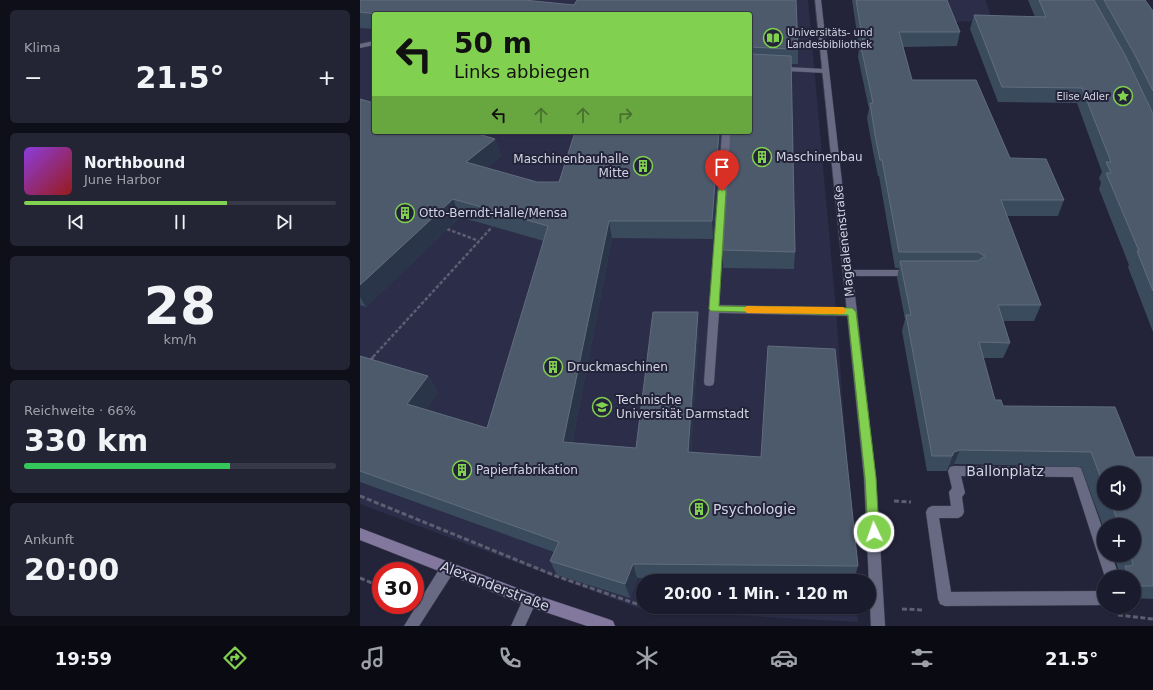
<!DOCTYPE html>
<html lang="de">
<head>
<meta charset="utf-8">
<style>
  body { margin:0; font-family:"DejaVu Sans",sans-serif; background:#232434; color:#f1f3f6; height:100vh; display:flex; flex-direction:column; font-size:15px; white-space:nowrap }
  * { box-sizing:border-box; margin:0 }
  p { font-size:13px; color:#9fa1a9 }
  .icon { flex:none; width:22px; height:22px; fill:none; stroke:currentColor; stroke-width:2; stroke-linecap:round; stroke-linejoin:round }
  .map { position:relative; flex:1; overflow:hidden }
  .drawer { display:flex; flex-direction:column; gap:10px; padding:10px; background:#0e0f18; width:360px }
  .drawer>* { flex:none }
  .top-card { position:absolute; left:12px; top:12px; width:380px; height:122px; border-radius:4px; box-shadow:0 1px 3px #0004,0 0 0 1px #383948; background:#82d04f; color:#111; overflow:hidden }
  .fabs { position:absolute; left:737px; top:466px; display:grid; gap:8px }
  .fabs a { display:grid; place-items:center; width:44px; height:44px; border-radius:50%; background:#1a1b2c; box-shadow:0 1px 3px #0004,0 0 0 1px #383948; font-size:20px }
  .speed { position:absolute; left:12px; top:562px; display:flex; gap:8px; font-size:20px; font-weight:700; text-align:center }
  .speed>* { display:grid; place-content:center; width:52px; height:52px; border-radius:50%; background:#1a1b2c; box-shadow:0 1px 3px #0004,0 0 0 1px #383948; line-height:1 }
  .speed .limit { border:6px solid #d22; background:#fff; color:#111 }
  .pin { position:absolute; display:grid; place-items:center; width:34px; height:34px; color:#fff; margin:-41px -17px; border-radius:50% 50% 50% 0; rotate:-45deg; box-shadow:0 0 4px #0007 }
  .pin .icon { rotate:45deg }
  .me { position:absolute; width:44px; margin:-22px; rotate:357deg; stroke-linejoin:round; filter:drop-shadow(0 0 3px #0008) }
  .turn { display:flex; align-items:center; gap:14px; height:84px; padding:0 16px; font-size:18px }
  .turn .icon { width:52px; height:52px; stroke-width:2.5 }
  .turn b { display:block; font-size:28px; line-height:34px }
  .lanes { display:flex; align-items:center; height:38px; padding:0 16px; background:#0003; justify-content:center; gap:20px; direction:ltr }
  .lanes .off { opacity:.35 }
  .big { font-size:30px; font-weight:700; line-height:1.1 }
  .drawer .tile { flex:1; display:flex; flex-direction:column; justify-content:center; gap:6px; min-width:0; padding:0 14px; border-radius:6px; background:#232434 }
  .drawer .dial { align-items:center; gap:0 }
  .dial b { font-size:52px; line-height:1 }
  .song { display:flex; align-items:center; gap:12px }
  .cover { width:48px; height:48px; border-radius:6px; background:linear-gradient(135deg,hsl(270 70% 55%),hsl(0 70% 35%)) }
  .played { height:4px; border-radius:2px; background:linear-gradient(90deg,#82d04f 65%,#383948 65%) }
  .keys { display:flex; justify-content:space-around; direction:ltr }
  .heat { display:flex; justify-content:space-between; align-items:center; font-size:22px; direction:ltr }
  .charge { height:6px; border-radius:3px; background:linear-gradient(90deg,#34c759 66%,#383948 0) }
  .trip { position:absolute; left:276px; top:574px; width:240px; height:40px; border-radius:20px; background:#1a1b2c; box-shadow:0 1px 3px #0004,0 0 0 1px #383948; font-weight:700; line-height:40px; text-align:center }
  .dock { display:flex; height:64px; justify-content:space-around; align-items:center; background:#0a0b12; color:#9fa1a9 }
  .dock .icon { width:28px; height:28px }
  .dock .on { color:#82d04f }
  .dock b { font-size:18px; color:#f1f3f6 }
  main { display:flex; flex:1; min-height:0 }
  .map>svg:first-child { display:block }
</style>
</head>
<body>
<main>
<section class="drawer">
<div class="tile"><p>Klima</p>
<div class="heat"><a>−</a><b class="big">21.5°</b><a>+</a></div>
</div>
<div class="tile">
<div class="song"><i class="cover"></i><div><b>Northbound</b><p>June Harbor</p></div></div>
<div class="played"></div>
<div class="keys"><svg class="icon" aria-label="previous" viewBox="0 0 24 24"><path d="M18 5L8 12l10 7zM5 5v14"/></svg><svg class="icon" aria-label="pause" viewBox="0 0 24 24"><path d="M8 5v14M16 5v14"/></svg><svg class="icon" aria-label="next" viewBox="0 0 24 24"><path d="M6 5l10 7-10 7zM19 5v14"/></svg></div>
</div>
<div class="tile dial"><b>28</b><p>km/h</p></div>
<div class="tile"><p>Reichweite · 66%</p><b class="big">330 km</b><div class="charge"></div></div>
<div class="tile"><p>Ankunft</p><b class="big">20:00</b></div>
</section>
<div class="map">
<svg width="793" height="626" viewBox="0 0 793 626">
  <rect width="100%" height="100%" fill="#23243a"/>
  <!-- built -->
  <path fill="#2c2d49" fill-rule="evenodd" d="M0 0H448L476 310 496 581H283V607H497L498 622 283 610 0 504ZM14 14H390V132H14Z
    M493 0H625L633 21 587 22Z"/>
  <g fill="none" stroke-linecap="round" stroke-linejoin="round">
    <defs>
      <path id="service" d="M14 41V45L0 48V44Z
        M390 65 465 69 468 71 465 73 390 69Z
        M362 132H370L359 305 492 308 496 309 497 312 496 315 492 316 359 313 354 382 353 385 349 386 345 385 344 382Z
        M488 270H552L557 273 552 276H488L483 273Z
        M88 561 93 563 95 568 93 573 59 626H44L83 563Z
        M170 593 175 595 177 600 165 626H151L165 595Z"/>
      <path id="pedestrian" d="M594 466 717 467 721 468 744 533V555H752L759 577H745L713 477 601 476 605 493 602 497 604 512 602 516 598 518H579L591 592 744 591V605L585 606 580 604 578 599 566 512 568 508 572 506H591L589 492 592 488 588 471 590 467Z"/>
      <path id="minor" d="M455 0H461L516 478 525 626H511L504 478Z"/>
      <path id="secondary" d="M0 528 170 593 248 619 253 621 255 626H227L170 607 0 540Z"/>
    </defs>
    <!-- service casing -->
    <use href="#service" stroke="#404153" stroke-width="1"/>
    <!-- pedestrian casing -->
    <use href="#pedestrian" stroke="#404153" stroke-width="1"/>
    <!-- minor casing -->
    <use href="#minor" stroke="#404153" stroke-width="1"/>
    <!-- secondary casing -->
    <use href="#secondary" stroke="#404153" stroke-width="1"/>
    <!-- path-far1 -->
    <path stroke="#5d5e71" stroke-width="2.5" stroke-dasharray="3.5 2" stroke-linecap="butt" d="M87 229 119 241
      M13 357 132 227"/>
    <!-- path -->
    <path stroke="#5d5e71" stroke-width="3" stroke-dasharray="5 2.5" stroke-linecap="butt" d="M10 361 14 356
      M0 496 196 576 277 604H283
      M534 501 551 502
      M0 578 21 587
      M412 607 493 609
      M542 609 563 610
      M758 615 793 619"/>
    <!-- service -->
    <use href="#service" fill="#686a83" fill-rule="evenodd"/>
    <!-- pedestrian -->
    <use href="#pedestrian" fill="#686a83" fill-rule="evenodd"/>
    <!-- minor -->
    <use href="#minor" fill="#686a83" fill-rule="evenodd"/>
    <!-- secondary -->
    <use href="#secondary" fill="#82779d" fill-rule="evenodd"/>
  </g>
  <!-- wall -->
  <path fill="#3b4b5e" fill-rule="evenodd" d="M0 0H164L214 5 217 0H436L438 48V64H431L435 252 434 269 363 268V250L370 132H390V14H14V29L0 28Z
    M492 0H587L600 32 597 46 543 47 552 80 650 158 704 200 698 216H647L681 305 674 321H643L650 343 643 358H623L635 400 643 406 775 457H793V599L774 598V577H754L759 572 754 555H774V525H744V529L721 467 594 464 589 466 587 471H567L542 331 545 319 537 278 539 268H535L519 176H518L513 151 507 118 509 109 498 57 499 47ZM744 473 774 503H744Z
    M668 0H785L793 11V332L768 267 769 265 739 189 741 183 739 178 742 172 717 103 638 102 610 29 614 15 675 17Z
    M0 99 135 139 141 156 126 168 177 182H199L215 132H361L353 239 252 238 212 443 276 448 339 330 331 452 498 566 494 580 277 578 270 598 197 575 190 561 194 552 0 482V356L68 376 78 393 66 409 127 428 184 241 100 217 6 307 0 305Z"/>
  <!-- shaded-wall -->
  <path fill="#2b354a" d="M359 132H361L353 239 352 221Z
    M135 139 141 156 112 179 106 162Z
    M93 199 100 217 6 307 0 297V285Z
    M249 221 252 238 209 458 203 442Z
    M338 312 339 330 330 468 328 452Z
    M68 376 78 393 58 420 47 404Z
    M600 450 594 464 589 466 587 471 594 452Z
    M273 564 277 578 270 598 265 584Z"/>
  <!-- building -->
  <path fill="#4c5a6c" stroke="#616d7f" d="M0 0H164L214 5 217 0H436L438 48H431V49L390 47V14H17L0 12Z
    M496 0H587L600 32H539L552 80H616L650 158 686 159 704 200H641L681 305H638L650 343 619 342 635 400H641L643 406 755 407 775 457H793V586H774V577H769L765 566H771L773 564 770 555H774V525H757V519L751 503H774V473H744V486L731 452 600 450 594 452 592 456H572L546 315H551L540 261H618L625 256 618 252H539L522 160H520L515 135 510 103H513L500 42H503Z
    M679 0H734L766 57 793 114V291L777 251H779L746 173H751L746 162H751L722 88 642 87 614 15 686 17Z
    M744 0H785L793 11V91L775 55Z
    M390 54 431 56 435 252 363 250 370 132H390Z
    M0 99 14 103V132H112L135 139 106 162 177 182H199L215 132H359L352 221H249L203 442 276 448 293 312H338L328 452 401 457 408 346 475 349 498 566 273 564 265 584 190 561 199 542 0 471V356L68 376 47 404 127 428 188 226 93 199 0 285Z"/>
  <!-- route -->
  <path fill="#82d04f" stroke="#548733" d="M362 188 366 191 359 306 492 308 496 312 516 478 519 532 518 535 514 537 509 535 508 532 505 478 488 315 351 311 349 309 358 191Z"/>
  <!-- slow -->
  <path fill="#f59e0b" d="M387 306 483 307 487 311 483 314 387 313 383 309Z"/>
  <!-- icons -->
  <defs>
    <symbol id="library-ring" viewBox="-11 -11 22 22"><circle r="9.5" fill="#23243a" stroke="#82d04f" stroke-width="1.5"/><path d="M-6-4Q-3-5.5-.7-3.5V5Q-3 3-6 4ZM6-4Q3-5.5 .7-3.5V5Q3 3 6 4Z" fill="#82d04f"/></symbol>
    <symbol id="sight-ring" viewBox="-11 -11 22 22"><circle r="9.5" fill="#23243a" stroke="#82d04f" stroke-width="1.5"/><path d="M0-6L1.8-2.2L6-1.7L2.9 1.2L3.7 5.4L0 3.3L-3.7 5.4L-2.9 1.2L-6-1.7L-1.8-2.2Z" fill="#82d04f"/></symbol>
    <symbol id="building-ring" viewBox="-11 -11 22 22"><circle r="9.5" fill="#23243a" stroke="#82d04f" stroke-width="1.5"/><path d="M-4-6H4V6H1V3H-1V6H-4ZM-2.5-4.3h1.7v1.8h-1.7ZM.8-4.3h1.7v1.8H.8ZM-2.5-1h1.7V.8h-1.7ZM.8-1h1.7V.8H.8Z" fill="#82d04f"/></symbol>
    <symbol id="university-ring" viewBox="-11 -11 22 22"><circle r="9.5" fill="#23243a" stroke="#82d04f" stroke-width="1.5"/><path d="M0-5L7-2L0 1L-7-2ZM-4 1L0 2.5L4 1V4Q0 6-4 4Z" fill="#82d04f"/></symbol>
  </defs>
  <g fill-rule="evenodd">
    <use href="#library-ring" x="402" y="27" width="22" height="22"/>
    <use href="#sight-ring" x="752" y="85" width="22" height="22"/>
    <use href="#building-ring" x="391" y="146" width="22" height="22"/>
    <use href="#building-ring" x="272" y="155" width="22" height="22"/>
    <use href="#building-ring" x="34" y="202" width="22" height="22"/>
    <use href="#building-ring" x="182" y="356" width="22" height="22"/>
    <use href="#university-ring" x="231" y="396" width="22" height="22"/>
    <use href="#building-ring" x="91" y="459" width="22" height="22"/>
    <use href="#building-ring" x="328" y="498" width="22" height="22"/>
  </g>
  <g text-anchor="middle" stroke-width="4" stroke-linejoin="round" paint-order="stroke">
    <!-- far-poi labels -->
    <g font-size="10" fill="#d3d4e3" stroke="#23243a" text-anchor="start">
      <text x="427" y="36">Universitäts- und<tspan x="427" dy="12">Landesbibliothek</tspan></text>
      <text x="749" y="100" text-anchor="end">Elise Adler</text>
    </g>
    <!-- poi labels -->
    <g font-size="12" fill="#d3d4e3" stroke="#23243a" text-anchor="start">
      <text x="416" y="161">Maschinenbau</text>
      <text x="269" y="163" text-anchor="end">Maschinenbauhalle<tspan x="269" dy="14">Mitte</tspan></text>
      <text x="59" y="217">Otto-Berndt-Halle/Mensa</text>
      <text x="207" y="371">Druckmaschinen</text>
      <text x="256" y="404">Technische<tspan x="256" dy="14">Universität Darmstadt</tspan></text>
      <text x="116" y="474">Papierfabrikation</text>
    </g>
    <!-- street labels -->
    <g font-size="12" fill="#d3d4e3" stroke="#23243a">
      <text transform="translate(484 241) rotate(-96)" y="4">Magdalenenstraße</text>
    </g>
    <!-- near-street labels -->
    <g font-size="14" fill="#d3d4e3" stroke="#23243a">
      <text x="645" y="476">Ballonplatz</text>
      <text transform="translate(135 586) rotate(21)" y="5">Alexanderstraße</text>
    </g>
    <!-- near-poi labels -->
    <g font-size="14" fill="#d3d4e3" stroke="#23243a" text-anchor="start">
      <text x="353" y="514">Psychologie</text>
    </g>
  </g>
</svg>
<div class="fabs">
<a><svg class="icon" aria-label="sound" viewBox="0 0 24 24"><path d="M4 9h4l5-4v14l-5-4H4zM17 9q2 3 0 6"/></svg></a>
<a>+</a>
<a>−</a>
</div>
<div class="speed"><div class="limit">30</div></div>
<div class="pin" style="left:362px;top:191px;background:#d93025"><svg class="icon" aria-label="arrive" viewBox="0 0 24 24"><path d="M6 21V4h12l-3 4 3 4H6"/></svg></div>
<svg class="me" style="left:514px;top:532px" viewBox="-20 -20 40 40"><circle r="17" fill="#82d04f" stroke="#fff" stroke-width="3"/><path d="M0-11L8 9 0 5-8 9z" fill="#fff"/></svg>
<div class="trip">20:00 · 1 Min. · 120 m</div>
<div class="top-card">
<div class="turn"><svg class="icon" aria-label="left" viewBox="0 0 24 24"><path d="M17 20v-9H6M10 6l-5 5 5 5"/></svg><div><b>50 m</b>Links abbiegen</div></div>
<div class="lanes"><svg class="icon" aria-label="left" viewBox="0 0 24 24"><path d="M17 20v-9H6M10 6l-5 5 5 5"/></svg><svg class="icon off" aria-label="ahead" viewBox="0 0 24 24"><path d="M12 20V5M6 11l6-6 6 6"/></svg><svg class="icon off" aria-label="ahead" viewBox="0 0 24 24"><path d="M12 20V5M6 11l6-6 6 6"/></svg><svg class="icon off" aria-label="right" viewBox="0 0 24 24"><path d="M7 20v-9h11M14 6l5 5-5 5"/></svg></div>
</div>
</div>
</main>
<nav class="dock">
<b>19:59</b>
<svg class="icon on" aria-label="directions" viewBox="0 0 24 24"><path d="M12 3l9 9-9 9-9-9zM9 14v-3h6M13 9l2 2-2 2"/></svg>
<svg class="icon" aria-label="music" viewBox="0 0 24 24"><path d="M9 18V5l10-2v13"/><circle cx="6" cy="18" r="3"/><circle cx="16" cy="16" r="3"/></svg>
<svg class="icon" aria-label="phone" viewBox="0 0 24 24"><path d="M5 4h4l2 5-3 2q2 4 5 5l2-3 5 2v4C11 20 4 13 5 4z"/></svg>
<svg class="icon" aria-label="climate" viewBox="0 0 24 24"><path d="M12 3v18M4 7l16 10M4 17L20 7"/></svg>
<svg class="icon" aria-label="car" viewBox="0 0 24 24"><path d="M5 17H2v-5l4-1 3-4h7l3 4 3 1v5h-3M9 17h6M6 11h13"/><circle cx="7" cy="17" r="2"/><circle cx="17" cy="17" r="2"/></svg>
<svg class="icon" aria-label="filters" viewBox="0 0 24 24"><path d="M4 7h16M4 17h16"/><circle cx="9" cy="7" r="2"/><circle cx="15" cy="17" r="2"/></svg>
<b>21.5°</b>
</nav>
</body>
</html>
